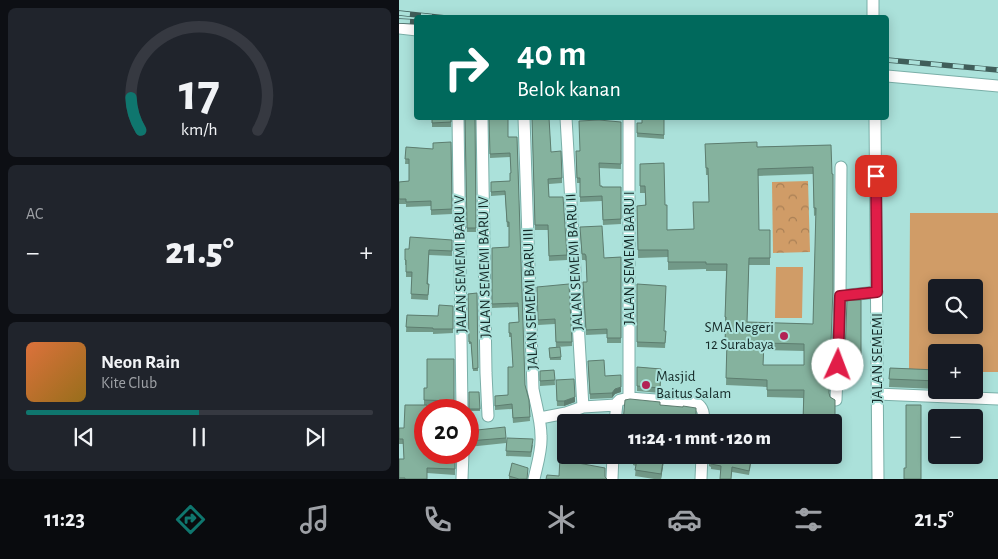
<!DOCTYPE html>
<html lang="id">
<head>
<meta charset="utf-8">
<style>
  body { margin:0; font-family:"Alegreya Sans",sans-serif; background:#20242c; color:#f1f3f6; height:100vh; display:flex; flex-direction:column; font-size:19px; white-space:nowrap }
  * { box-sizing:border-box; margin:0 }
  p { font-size:16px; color:#9ea1a6 }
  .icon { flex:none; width:28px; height:28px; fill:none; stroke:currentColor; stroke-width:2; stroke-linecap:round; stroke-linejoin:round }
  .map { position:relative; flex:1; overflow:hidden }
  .sheet { display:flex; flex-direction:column; gap:8px; padding:8px; background:#0d0f14; width:399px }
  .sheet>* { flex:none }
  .top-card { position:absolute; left:15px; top:15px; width:475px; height:105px; border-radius:5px; box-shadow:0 2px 12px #0003; background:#00695c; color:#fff; overflow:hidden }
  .controls { position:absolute; left:529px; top:279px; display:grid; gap:10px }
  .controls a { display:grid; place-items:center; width:55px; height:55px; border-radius:5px; background:#171b24; box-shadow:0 2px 12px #0003; font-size:25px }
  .speed { position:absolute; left:15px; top:399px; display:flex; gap:10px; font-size:25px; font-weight:700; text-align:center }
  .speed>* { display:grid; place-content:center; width:65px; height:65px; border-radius:50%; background:#171b24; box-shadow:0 2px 12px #0003; line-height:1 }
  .speed .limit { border:8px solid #d22; background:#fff; color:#111 }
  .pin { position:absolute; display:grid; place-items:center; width:42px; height:42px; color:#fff; margin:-21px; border-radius:10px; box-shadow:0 2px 8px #0006 }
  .me { position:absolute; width:55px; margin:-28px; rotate:2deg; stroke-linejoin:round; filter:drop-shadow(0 0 4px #0008) }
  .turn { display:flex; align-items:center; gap:18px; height:105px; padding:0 20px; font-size:22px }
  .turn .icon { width:65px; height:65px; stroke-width:2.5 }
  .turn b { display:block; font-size:35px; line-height:42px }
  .big { font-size:38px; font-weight:800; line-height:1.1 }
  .sheet .widget { flex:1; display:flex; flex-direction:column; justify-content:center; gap:8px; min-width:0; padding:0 18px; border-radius:8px; background:#20242c }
  .sheet .dial { align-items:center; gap:0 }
  .dial svg { height:130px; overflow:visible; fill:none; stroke:#363941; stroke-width:7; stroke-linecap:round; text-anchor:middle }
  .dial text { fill:#f1f3f6; stroke:none }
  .song { display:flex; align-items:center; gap:15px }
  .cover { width:60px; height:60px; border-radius:8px; background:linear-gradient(135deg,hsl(20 70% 55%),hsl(40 70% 35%)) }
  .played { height:5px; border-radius:2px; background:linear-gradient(90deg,#0f766e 50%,#363941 50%) }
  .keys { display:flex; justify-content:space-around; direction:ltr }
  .heat { display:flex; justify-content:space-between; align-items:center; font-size:28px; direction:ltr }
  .trip { position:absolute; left:158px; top:414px; width:285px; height:50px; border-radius:5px; background:#171b24; box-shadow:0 2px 12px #0003; font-weight:800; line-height:50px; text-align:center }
  .tabs { display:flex; height:80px; justify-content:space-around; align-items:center; background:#090b0e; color:#9ea1a6 }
  .tabs .icon { width:35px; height:35px }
  .tabs .current { color:#0f766e }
  .tabs b { font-size:22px; color:#f1f3f6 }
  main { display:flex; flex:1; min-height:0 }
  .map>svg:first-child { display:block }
</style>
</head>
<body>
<main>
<section class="sheet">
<div class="widget dial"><svg viewBox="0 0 100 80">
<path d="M14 69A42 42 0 1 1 86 69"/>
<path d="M14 69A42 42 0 0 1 8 49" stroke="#0f766e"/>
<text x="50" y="56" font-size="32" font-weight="700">17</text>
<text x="50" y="72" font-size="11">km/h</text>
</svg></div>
<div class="widget"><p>AC</p>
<div class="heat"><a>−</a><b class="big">21.5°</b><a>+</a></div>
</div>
<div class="widget">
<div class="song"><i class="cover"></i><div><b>Neon Rain</b><p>Kite Club</p></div></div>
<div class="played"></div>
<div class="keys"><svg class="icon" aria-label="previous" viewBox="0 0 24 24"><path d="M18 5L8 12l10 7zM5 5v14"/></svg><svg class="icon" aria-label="pause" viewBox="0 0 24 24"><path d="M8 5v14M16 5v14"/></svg><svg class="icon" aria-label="next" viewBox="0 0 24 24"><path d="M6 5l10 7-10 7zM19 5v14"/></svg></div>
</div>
</section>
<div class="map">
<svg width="600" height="479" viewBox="0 0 600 479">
  <defs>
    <pattern id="park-crowns" width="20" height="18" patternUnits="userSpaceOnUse" patternTransform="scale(1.25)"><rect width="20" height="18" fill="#d09c67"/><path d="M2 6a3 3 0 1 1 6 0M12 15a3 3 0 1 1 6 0" fill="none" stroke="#a87f55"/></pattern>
  </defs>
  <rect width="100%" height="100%" fill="#abe1da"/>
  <!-- park -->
  <path fill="url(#park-crowns)" d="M409 181 411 252 374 253 373 182Z"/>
  <!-- pitch -->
  <path fill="#d09c67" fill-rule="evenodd" d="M511 213H599V372H575V352H538L537 372H510ZM538 288H575V325H538Z
    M377 267H404L403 318H376Z"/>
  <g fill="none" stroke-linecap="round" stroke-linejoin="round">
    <defs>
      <path id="minor" d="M474 18V0
        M0 28 18 30
        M488 76 600 86
        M59 118 63 410
        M83 118 87 373 89 416
        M125 118 134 389C137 405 142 420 142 436 143 450 138 465 135 479
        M167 118 184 407
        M230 118V398
        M476 118 479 479
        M441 296 442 167
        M478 394 600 399
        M437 400 441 296 478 292
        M141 418 167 413 184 407 217 405
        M216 422 218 403 221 400 230 398 297 403C305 408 305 414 304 422
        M63 479 64 452
        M213 479 214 455
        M302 479 303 455"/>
    </defs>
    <!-- minor casing -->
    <use href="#minor" stroke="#7aafa8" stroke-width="13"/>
    <!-- minor -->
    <use href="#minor" stroke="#fff" stroke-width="11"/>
    <defs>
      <path id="rail" d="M0 13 47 18
        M0 21 18 22
        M488 60 600 70"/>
    </defs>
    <!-- rail casing -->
    <use href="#rail" stroke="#405e5a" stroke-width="5.5"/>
    <!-- rail -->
    <use href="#rail" stroke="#abe1da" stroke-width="4" stroke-dasharray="11" stroke-linecap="butt"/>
  </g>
  <!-- wall -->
  <path fill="#729988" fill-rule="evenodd" d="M33 118H52V127H33Z
    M66 118H76L77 232H68Z
    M90 118 109 137H118L126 385 130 400 131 421 114 423 113 409 96 410V396L109 395 114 367 112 337H110V323L120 322 119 307 93 308V248L110 247V227H108L106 195 92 196V182L111 181 112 173 111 157 91 158Z
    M133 118H160V119H150L152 152 163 178V183L150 184V197L168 255V260L150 261 149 230H136Z
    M265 118V139L238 137V123H243Z
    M222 122V169L200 168 201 186 203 187H222V224L204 225 203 201 181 202V183H178L177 156 180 151Z
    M52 142 53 214 32 215V206L7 207V204H0V182L10 181V164H6L7 147 34 149Z
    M306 144 358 147 432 145 430 393 431 397 436 400V428H434V422H404V398L368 397V387L327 385 328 348H326L327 324H326V317L327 271H307V269L269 270V257L239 258 238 206 246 205V193H241V164L266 205 268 230 295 229 310 202 309 175H307ZM414 174 415 216 417 215 414 324 348 322 350 265H371V230H360L359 176ZM365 350 405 351V365H364Z
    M181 232 205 258 222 257V343H208V334L187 335 184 288 188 282 187 261 186 260H183Z
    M53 240V256L30 255 29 284H30L29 300 12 299 13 277H7V265H6V249H10Z
    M238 284 265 331H267L266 348 238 347Z
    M138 287 173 342V346L157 347 156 324 139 325Z
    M78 293 79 371H74L72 344H70L69 294Z
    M462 300V363H446V355Z
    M54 306V333L34 334V332H7L8 315 39 316Z
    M150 348 162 357V360H151Z
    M55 359V408L28 407 26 452H56V475L28 473V479H0V459H5L4 444H0V428H5L25 405V388H28Z
    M189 366 206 376 222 392 216 394 213 398 191 399Z
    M238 367 262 369 261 393 238 391Z
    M491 368 538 370V389L490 387Z
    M155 370 156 385 141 386V371Z
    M157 380 176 402 165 406H158Z
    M70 392H80L81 411H70Z
    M261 405 297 416 299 422H224Z
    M69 431 107 438V443L69 447Z
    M108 438 134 445 132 457 107 456Z
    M277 455H296L295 463 277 460Z
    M310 455 352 464 350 475 333 472 312 469V467L310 466Z
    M234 459 265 460 262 479H255L236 476 237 466 234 465Z
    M110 476 128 479H110Z"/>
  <!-- shaded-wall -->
  <path fill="#5d7d6f" d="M222 387V392L216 394 213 398V393L216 389Z
    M176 397V402L165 406V401Z
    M265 455V460L262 479V474Z"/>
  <!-- building -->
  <path fill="#85b29e" stroke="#5d7d6f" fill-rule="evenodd" d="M33 118H52V122L33 123Z
    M66 118H76L77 228H68Z
    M90 118H109V137H118L126 385 130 400 131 417 114 418 113 404 96 406V396L109 395V367H114L112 333H110V323L120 322 119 303 93 304V248L110 247V222H108L106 191 92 192V182L111 181V173H112L111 153 91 154Z
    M133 118H150L152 152 162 151 163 178 149 179 150 197H164L168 255 150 256 149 225H136Z
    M243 118H265V135L238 133V123H243Z
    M200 120 222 122V164L200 163 201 186H203V187H222V219L204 220 203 196 181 197V178H178L177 151H181L180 121Z
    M52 142 53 209 32 210V201L7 202V199H0V182L10 181V159H6L7 147 34 149V143Z
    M358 142V147L432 145 433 174H434V289L430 393 431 397 436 400V421L404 420 405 390H368V380L327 378 328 341H326L327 317H326L328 264H307V262H269V250H239L238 206 247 205 246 186H241V164L265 163 266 205H268V230L295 229 294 202H310L309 168H307L306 144ZM414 167 415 208H417L414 324 348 322 350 258H371V230H360L359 169ZM365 343 405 344V365H364Z
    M203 226 205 258 222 257V338H208V329L187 330 184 282H188L187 256 186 254H183L181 227Z
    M11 237 53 240V251L30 250 28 284H30L29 295 12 294 13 272H7V260H6V249H10Z
    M170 284 173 342H157L156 319 139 320 138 287Z
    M238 284 267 286 265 331H267L266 343 238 342Z
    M78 293 79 368 74 369 72 342H70L69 294Z
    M448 300H462V355H446Z
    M40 305 54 306V329H34V328L7 327 8 315 39 316Z
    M161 347 162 357 151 358 150 348Z
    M28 359H55V401L25 400V388H28Z
    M205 360 206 376 222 375V387L216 389 213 393 191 394 189 361Z
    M238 367 262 369 261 388 238 386Z
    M491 368 538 370V381L490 379Z
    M155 370 156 380 141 381V371Z
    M175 379 176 397 165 401H158L157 380Z
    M70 392H80L81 409H70Z
    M231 399 261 402V405L284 407V406L297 408V415L299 421 268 416 267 422H224L226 400Z
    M6 405H28V410H26V452H56V469L28 468V479H6V478H0V459H5L4 439H0V428H5Z
    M507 405H522V479H505V468H507Z
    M106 427 107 438 69 441V431Z
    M108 438 134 439 132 452 107 451Z
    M234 455H265L262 474 236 470 238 460 234 459Z
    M279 455H295V458Z
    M310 455H329L352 460 350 471 333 467 332 479H321L322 466 312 464 313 462H310Z
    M161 458 179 459V463L206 468V477L208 479H147L148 475 160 476Z
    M113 463 129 468 128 479H120L110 476Z"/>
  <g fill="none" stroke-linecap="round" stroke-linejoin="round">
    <defs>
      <path id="route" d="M439 365 441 296 478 292 477 176"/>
    </defs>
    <!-- route casing -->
    <use href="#route" stroke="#92132f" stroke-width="12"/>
    <!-- route -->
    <use href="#route" stroke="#e11d48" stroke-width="9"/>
  </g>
  <!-- markers -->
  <g fill="#b22255" stroke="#abe1da" stroke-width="2">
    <circle cx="385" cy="336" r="5"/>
    <circle cx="247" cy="385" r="5"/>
  </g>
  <g text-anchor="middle" stroke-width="4" stroke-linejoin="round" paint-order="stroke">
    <!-- street labels -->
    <g font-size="15" fill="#162b29" stroke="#abe1da">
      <text transform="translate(230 258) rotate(-90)" y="5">JALAN SEMEMI BARU I</text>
      <text transform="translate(175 262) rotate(-93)" y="5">JALAN SEMEMI BARU II</text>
      <text transform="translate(61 264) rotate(-91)" y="5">JALAN SEMEMI BARU V</text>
      <text transform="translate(85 267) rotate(-91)" y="5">JALAN SEMEMI BARU IV</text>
      <text transform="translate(131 299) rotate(-92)" y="5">JALAN SEMEMI BARU III</text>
      <text transform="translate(478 358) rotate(-90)" y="5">JALAN SEMEMI</text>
    </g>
    <!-- poi labels -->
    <g font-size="15" fill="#162b29" stroke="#abe1da" text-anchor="end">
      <text x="375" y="332">SMA Negeri<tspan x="375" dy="17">12 Surabaya</tspan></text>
      <text x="257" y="381" text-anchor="start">Masjid<tspan x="257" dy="17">Baitus Salam</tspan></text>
    </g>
  </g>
</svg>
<div class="controls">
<a><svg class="icon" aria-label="search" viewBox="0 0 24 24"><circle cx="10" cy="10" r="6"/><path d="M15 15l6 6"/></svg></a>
<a>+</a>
<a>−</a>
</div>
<div class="speed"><div class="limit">20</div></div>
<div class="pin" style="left:477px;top:176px;background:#d93025"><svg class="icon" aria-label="arrive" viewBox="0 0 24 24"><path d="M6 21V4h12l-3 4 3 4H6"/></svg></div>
<svg class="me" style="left:439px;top:365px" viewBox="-20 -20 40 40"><circle r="19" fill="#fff"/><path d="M0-13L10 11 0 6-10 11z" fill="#e11d48"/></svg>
<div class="trip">11:24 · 1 mnt · 120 m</div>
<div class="top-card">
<div class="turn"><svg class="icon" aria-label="right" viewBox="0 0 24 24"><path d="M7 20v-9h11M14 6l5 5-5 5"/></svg><div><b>40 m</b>Belok kanan</div></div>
</div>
</div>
</main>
<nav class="tabs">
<b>11:23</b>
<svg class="icon current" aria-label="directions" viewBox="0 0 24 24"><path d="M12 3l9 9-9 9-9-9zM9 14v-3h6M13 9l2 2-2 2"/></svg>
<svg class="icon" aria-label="music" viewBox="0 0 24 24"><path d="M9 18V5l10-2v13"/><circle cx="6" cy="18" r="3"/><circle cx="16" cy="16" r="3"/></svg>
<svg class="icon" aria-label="phone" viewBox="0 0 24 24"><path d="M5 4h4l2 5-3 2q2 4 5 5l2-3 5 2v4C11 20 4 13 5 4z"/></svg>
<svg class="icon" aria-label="climate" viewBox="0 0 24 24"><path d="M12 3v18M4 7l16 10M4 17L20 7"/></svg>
<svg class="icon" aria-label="car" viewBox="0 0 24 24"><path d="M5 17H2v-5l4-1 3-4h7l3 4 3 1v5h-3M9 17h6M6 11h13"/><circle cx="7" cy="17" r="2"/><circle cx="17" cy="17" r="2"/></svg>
<svg class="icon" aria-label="filters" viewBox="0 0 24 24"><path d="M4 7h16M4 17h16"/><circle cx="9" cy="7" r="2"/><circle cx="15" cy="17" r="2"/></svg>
<b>21.5°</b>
</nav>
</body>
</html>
